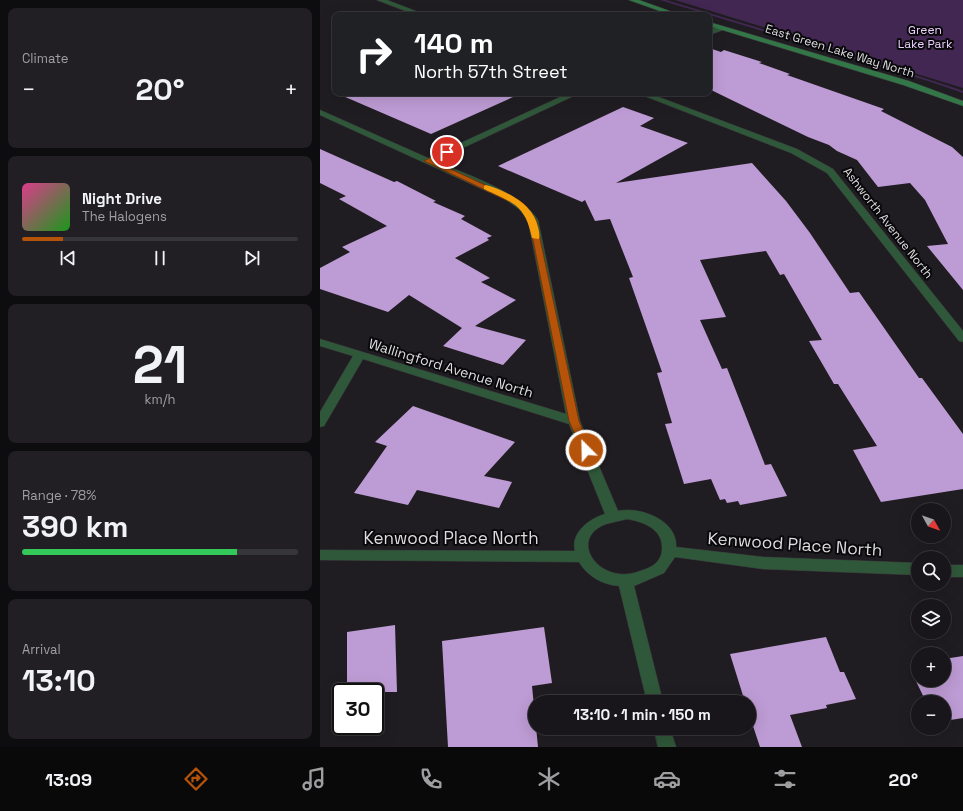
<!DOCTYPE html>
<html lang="en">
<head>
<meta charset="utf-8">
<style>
  body { margin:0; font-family:"Space Grotesk",sans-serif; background:#211f23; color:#f1f3f6; height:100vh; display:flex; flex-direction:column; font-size:15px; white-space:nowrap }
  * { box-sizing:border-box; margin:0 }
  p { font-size:13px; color:#9f9fa2 }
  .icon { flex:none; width:22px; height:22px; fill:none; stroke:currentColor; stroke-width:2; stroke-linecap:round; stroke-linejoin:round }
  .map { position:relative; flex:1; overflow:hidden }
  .sheet { display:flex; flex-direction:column; gap:8px; padding:8px; background:#0d0c0e; width:320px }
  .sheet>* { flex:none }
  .hud { position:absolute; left:12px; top:12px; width:380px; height:84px; border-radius:8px; box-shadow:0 4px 16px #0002,0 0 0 1px #363539; background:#202124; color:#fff; overflow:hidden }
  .needle { width:26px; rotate:130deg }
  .tools { position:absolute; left:591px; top:503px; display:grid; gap:8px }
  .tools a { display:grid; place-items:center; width:40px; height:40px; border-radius:50%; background:#18161a; box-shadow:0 4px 16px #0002,0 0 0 1px #363539; font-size:20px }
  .speed { position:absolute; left:12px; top:683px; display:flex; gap:8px; font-size:20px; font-weight:700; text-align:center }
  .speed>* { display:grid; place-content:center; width:52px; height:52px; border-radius:50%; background:#18161a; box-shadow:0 4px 16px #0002,0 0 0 1px #363539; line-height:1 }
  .speed .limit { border:2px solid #111; border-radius:6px; background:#fff; color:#111 }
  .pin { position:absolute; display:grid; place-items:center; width:34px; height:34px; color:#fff; margin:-17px; border:2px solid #fff; border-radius:50%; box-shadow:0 1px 4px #0007 }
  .me { position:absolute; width:44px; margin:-22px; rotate:337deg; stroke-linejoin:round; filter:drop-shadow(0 0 3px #0008) }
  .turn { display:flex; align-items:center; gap:14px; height:84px; padding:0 16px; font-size:18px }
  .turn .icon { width:52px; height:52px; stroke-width:2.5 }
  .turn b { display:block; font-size:28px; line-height:34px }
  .big { font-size:30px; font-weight:700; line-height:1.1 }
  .sheet .widget { flex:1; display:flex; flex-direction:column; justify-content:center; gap:6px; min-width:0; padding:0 14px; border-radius:8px; background:#211f23 }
  .sheet .dial { align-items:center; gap:0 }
  .dial b { font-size:52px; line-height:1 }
  .song { display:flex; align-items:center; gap:12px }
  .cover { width:48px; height:48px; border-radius:6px; background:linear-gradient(135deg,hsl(330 70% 55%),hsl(120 70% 35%)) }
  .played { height:4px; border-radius:2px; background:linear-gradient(90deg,#b45309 15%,#363539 15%) }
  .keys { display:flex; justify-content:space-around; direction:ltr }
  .heat { display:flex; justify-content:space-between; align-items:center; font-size:22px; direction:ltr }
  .charge { height:6px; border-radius:3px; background:linear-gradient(90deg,#34c759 78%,#363539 0) }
  .trip { position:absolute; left:208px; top:695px; width:228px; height:40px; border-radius:20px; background:#18161a; box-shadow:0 4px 16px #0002,0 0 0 1px #363539; font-weight:700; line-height:40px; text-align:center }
  .tabs { display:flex; height:64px; justify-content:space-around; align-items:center; background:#0a090a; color:#9f9fa2 }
  .tabs .icon { width:28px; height:28px }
  .tabs .active { color:#b45309 }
  .tabs b { font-size:18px; color:#f1f3f6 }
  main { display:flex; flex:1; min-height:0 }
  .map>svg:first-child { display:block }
</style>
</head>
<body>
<main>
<section class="sheet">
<div class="widget"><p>Climate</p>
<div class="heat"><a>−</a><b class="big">20°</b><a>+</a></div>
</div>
<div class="widget">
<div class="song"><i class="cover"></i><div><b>Night Drive</b><p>The Halogens</p></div></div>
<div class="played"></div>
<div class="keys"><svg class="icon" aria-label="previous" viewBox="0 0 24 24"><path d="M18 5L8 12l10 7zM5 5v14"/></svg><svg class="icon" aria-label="pause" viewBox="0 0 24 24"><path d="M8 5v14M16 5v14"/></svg><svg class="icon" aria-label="next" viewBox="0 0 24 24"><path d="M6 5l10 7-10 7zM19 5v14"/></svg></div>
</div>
<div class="widget dial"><b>21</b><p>km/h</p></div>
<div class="widget"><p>Range · 78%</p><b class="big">390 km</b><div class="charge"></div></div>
<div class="widget"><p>Arrival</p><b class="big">13:10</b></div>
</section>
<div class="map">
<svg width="643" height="747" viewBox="0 0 643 747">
  <rect width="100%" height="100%" fill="#201d22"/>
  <!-- green -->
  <path fill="#422752" d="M340 0H346L598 76 638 89 643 91V93L608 81Z
    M355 0H643V88Z"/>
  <!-- building -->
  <path fill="#bd9bd4" d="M389 48 401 52 404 50 442 62 439 63 470 74 467 75 564 109 561 111 632 147 643 157V290L607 246 628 244 605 200 590 183 558 187 537 160 517 151 509 145 488 137 389 89Z
    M16 93H202L111 134Z
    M303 107 334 118 320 126 368 143 296 183 432 163 466 201 490 233 530 293 539 292 599 378H602L643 434V489L561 502 533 450 557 446 518 384H514L489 341 502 340 464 274 460 275 446 251 380 260 406 317 380 320 402 369 407 368 445 465 451 464 467 496 420 505 418 501 407 503 405 499 400 500 391 479 364 484 345 424 352 423 337 373 342 372 309 278 313 277 290 219 275 221 265 200 262 202 178 166Z
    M0 149 74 182 77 181 116 201 113 202 145 216 141 219 172 236 167 238 169 240 135 258 170 278 161 282 196 300 155 326 206 340 183 365 123 346 142 328 89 295 68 312 0 289V268L30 252 22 247 67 226 19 199 26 196 0 183Z
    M93 406 195 442 164 476 192 482 179 508 97 490 88 505 34 493 67 446 55 442Z
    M75 625 77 692H27V632Z
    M224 627 232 683 212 686 218 747H128L122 641Z
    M506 637 520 672H524L536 699 506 705 507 708 470 715 482 747H440L429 714V702H425L410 654Z
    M643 656V718L624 721V702H606L595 679 624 680V659Z"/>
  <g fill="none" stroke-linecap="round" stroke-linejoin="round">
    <defs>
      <path id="street" d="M57 0H67L106 15H96Z
        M400 26H403V30L389 35V30Z
        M249 93H260L115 161C147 175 199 191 218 220L260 421 298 511C319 506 358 520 356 547L443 557 598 563V575L443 569 355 557 344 573 314 586 343 702H327L299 586C283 585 267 576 259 562L0 560V550L255 551C250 533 270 518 285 514L249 424 43 359 4 426 0 427V412L33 356 0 346V339L246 414 208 220 199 209 186 200 0 115V110L108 158ZM307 519C324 522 343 529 342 549 342 554 340 559 336 563 332 567 326 569 320 571 280 587 246 539 286 524 293 522 300 521 307 519Z
        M317 93H328L477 149 513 169 643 331V342L639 341 507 173 471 153Z
        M624 565H643V577H624Z
        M334 728H350L356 747H338Z"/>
      <path id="secondary" d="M309 0H319L361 15H351Z
        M389 22 589 81 643 101V106L583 85 389 26Z"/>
    </defs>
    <!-- street casing -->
    <use href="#street" stroke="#3b383c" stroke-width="1"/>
    <!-- secondary casing -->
    <use href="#secondary" stroke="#3b383c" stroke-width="1"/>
    <!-- street -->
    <use href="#street" fill="#2f5739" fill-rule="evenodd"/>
    <!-- secondary -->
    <use href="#secondary" fill="#337647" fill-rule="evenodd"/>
  </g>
  <!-- route -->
  <path fill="#b45309" stroke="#753606" d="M124 151 130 152 113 161 200 201 206 206 216 220 259 421 271 450 270 452H263L249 421 209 220 201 209 195 204 104 161Z"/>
  <!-- slow -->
  <path fill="#f59e0b" d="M166 185C187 191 213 204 218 227 219 231 220 235 219 239L212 238C205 204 193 203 164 189V186Z"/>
  <g text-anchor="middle" stroke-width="4" stroke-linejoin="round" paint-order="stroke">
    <!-- far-park labels -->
    <g font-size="12" fill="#ebcfff" stroke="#09080a">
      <text x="605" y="34">Green<tspan x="605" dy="14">Lake Park</tspan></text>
    </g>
    <!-- far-street labels -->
    <g font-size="12" fill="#dedcdf" stroke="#09080a">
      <text transform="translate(520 51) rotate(17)" y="4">East Green Lake Way North</text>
      <text transform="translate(568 223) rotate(52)" y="4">Ashworth Avenue North</text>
    </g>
    <!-- street labels -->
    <g font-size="14" fill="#dedcdf" stroke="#09080a">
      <text transform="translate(131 368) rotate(17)" y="5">Wallingford Avenue North</text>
    </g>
    <!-- near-street labels -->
    <g font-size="17" fill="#dedcdf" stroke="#09080a">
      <text x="131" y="544">Kenwood Place North</text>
      <text transform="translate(475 544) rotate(4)" y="6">Kenwood Place North</text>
    </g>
  </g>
</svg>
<div class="tools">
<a><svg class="needle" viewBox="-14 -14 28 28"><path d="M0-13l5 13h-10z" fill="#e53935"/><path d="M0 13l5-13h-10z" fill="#9f9fa2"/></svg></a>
<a><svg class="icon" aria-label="search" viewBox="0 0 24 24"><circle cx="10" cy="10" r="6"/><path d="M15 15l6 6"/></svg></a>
<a><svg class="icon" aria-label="layers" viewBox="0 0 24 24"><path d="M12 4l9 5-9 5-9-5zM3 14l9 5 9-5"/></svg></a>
<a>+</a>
<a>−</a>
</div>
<div class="speed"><div class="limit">30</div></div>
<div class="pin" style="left:127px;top:152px;background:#d93025"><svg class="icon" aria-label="arrive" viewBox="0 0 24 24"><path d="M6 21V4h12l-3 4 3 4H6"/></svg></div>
<svg class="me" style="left:266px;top:450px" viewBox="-20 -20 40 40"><circle r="17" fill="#b45309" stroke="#fff" stroke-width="3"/><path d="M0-11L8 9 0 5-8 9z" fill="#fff"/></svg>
<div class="trip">13:10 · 1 min · 150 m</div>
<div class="hud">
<div class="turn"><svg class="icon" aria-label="right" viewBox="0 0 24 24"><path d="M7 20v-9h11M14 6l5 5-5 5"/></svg><div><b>140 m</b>North 57th Street</div></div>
</div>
</div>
</main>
<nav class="tabs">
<b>13:09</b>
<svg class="icon active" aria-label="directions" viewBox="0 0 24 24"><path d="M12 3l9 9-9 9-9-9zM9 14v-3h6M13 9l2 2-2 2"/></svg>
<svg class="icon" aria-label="music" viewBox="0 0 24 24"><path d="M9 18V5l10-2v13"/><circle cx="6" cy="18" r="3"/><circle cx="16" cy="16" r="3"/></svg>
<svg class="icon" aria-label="phone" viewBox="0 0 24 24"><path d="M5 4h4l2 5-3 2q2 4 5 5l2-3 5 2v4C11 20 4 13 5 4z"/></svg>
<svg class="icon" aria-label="climate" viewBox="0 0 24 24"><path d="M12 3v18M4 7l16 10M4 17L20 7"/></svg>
<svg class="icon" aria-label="car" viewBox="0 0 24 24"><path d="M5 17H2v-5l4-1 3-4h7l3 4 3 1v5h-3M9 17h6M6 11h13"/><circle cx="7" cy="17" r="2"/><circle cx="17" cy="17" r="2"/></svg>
<svg class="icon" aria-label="filters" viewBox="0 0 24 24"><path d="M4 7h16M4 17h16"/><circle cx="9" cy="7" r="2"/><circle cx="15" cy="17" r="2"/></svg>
<b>20°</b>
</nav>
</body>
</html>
